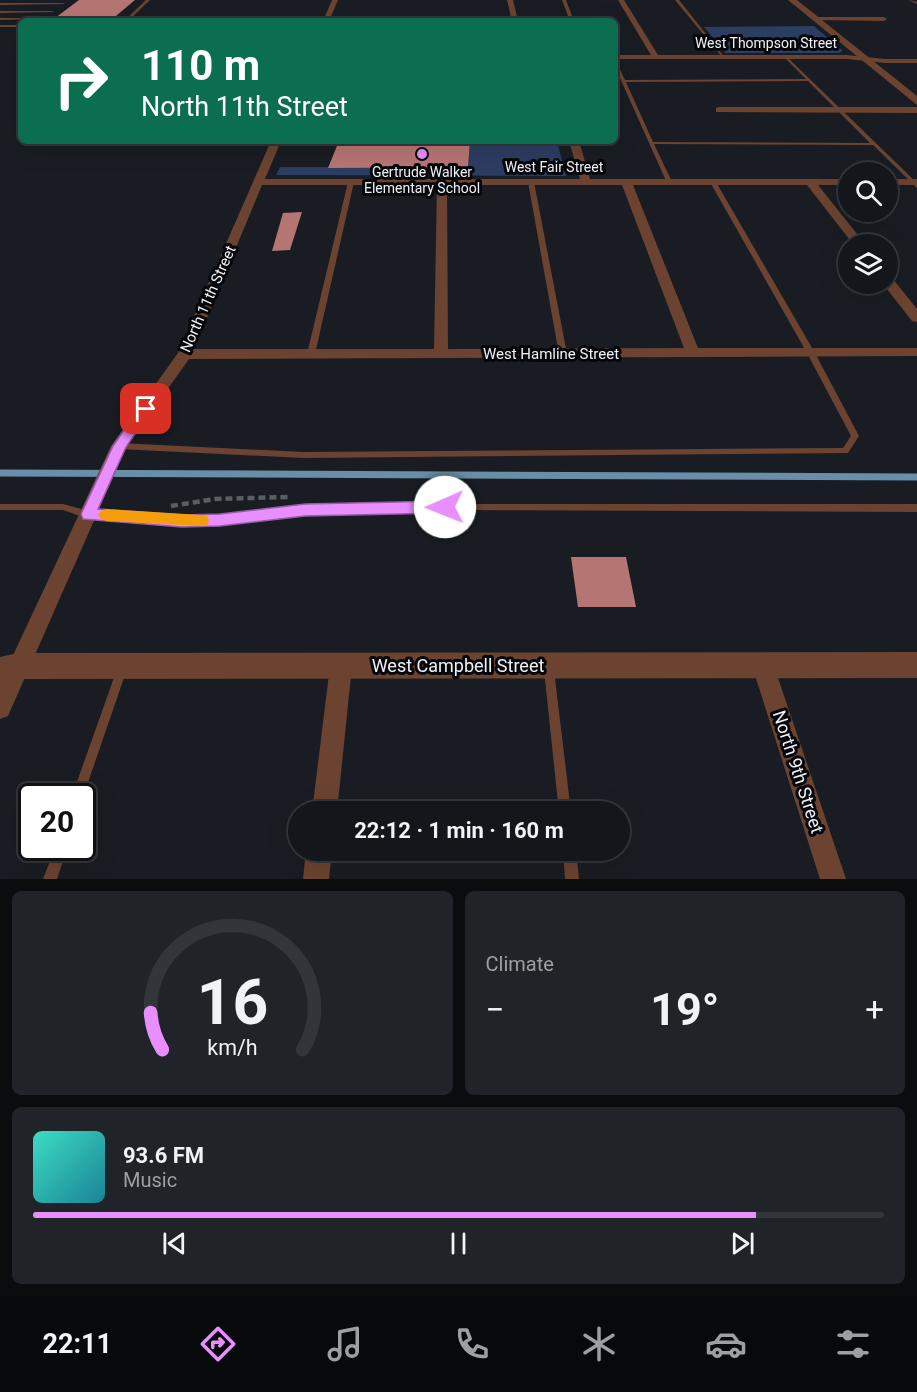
<!DOCTYPE html>
<html lang="en">
<head>
<meta charset="utf-8">
<style>
  body { margin:0; font-family:Roboto,sans-serif; background:#202327; color:#f1f3f6; height:100vh; display:flex; flex-direction:column; font-size:22px; white-space:nowrap }
  * { box-sizing:border-box; margin:0 }
  p { font-size:20px; color:#9d9fa2 }
  .icon { flex:none; width:33px; height:33px; fill:none; stroke:currentColor; stroke-width:2; stroke-linecap:round; stroke-linejoin:round }
  .map { position:relative; height:879px; overflow:hidden }
  .panel { display:flex; flex-direction:column; gap:12px; padding:12px; background:#0a0c0e; flex:1 }
  .panel>* { flex:none }
  .hud { position:absolute; left:18px; top:18px; width:600px; height:126px; border-radius:9px; box-shadow:0 6px 24px #0002,0 0 0 2px #323539; background:#0b6e4f; color:#fff; overflow:hidden }
  .buttons { position:absolute; left:838px; top:162px; display:grid; gap:12px }
  .buttons a { display:grid; place-items:center; width:60px; height:60px; border-radius:50%; background:#13161a; box-shadow:0 6px 24px #0002,0 0 0 2px #323539; font-size:30px }
  .speed { position:absolute; left:18px; top:783px; display:flex; gap:12px; font-size:30px; font-weight:700; text-align:center }
  .speed>* { display:grid; place-content:center; width:78px; height:78px; border-radius:50%; background:#13161a; box-shadow:0 6px 24px #0002,0 0 0 2px #323539; line-height:1 }
  .speed .limit { border:3px solid #111; border-radius:9px; background:#fff; color:#111 }
  .pin { position:absolute; display:grid; place-items:center; width:51px; height:51px; color:#fff; margin:-26px; border-radius:12px; box-shadow:0 3px 9px #0006 }
  .me { position:absolute; width:66px; margin:-33px; rotate:269deg; stroke-linejoin:round; filter:drop-shadow(0 0 4px #0008) }
  .turn { display:flex; align-items:center; gap:21px; height:126px; padding:0 24px; font-size:27px }
  .turn .icon { width:78px; height:78px; stroke-width:2.5 }
  .turn b { display:block; font-size:42px; line-height:51px }
  .big { font-size:45px; font-weight:700; line-height:1.1 }
  .panel .card { flex:1; display:flex; flex-direction:column; justify-content:center; gap:9px; min-width:0; padding:0 21px; border-radius:9px; background:#202327 }
  .panel .dial { align-items:center; gap:0 }
  .dial svg { height:156px; overflow:visible; fill:none; stroke:#323539; stroke-width:7; stroke-linecap:round; text-anchor:middle }
  .dial text { fill:#f1f3f6; stroke:none }
  .song { display:flex; align-items:center; gap:18px }
  .cover { width:72px; height:72px; border-radius:9px; background:linear-gradient(135deg,hsl(170 70% 55%),hsl(190 70% 35%)) }
  .played { height:6px; border-radius:3px; background:linear-gradient(90deg,#e88eff 85%,#323539 85%) }
  .keys { display:flex; justify-content:space-around; direction:ltr }
  .heat { display:flex; justify-content:space-between; align-items:center; font-size:33px; direction:ltr }
  .panel .tiles { flex:1; display:grid; gap:12px; grid-template-columns:1fr 1fr }
  .card:last-child { grid-column:span 2 }
  .trip { position:absolute; left:288px; top:801px; width:342px; height:60px; border-radius:30px; background:#13161a; box-shadow:0 6px 24px #0002,0 0 0 2px #323539; font-weight:700; line-height:60px; text-align:center }
  .tabs { display:flex; height:96px; justify-content:space-around; align-items:center; background:#08090a; color:#9d9fa2 }
  .tabs .icon { width:42px; height:42px }
  .tabs .on { color:#e88eff }
  .tabs b { font-size:27px; color:#f1f3f6 }
  .map>svg:first-child { display:block }
</style>
</head>
<body>
<div class="map">
<svg width="917" height="879" viewBox="0 0 917 879">
  <rect width="100%" height="100%" fill="#191d23"/>
  <!-- green -->
  <path fill="#2c3d62" d="M814 26 843 51 839 53H726L704 27Z
    M470 141H557L566 176 276 175 280 167H468Z"/>
  <g fill="none" stroke-linecap="round" stroke-linejoin="round">
    <!-- stream -->
    <path stroke="#688ea8" stroke-width="7" d="M0 473 917 477"/>
  </g>
  <!-- building -->
  <path fill="#b57573" d="M79 0H135L110 21H51Z
    M339 141H470L468 167 328 168Z
    M302 212 290 250 272 251 283 213Z
    M571 557H626L636 607H578Z"/>
  <g fill="none" stroke-linecap="round" stroke-linejoin="round">
    <!-- path -->
    <path stroke="#5a5e63" stroke-width="4.5" stroke-dasharray="7 4" stroke-linecap="butt" d="M171 506 215 499 288 497"/>
    <!-- service -->
    <path fill="#6b4330" fill-rule="evenodd" d="M146 0H150L128 21H124Z
      M562 0H566L574 21H570Z
      M675 0H679L725 58H723Z
      M909 0 917 2V4L910 1Z
      M0 3H63L65 4 0 5Z
      M0 11H52L54 12 0 13Z
      M0 18H42L44 19 0 20Z
      M0 25H21V27H0Z
      M786 56 917 183V188L873 145 654 144 672 182 667 183 615 67V62L617 63 625 80 806 79 785 58ZM808 81 870 143 653 142 626 82Z
      M351 180 354 182 315 354 311 356 307 354 348 182Z
      M531 180 534 182 567 354 563 356 559 354 528 182Z
      M713 180 716 182 815 353 859 436 848 453 303 458 119 449 115 446 119 443 303 452 843 448 851 436 807 353 710 182Z
      M0 504H63L89 511 182 517 220 516 305 506 468 504H917V512L468 510 305 514 220 524 182 525 89 519 63 510H0Z
      M122 664 126 665 127 669 82 800V796H72L117 669 118 665Z
      M549 665 553 666 554 670 571 812H559L544 670 545 666Z
      M55 848H67L57 879H43Z
      M563 850H576L579 879H565Z"/>
    <!-- minor -->
    <path fill="#6b4330" fill-rule="evenodd" d="M332 0H338L329 21H323Z
      M507 0H513L518 21H512Z
      M618 0H624L658 55H847L885 59H917V63H885L847 59H615V55H651Z
      M816 17H884L887 19 884 21 814 20Z
      M719 107H917V113L716 112V108Z
      M271 141H281L265 179H580L569 141H579L590 179H849V185H818L865 244H853L807 185H633L698 348H917V356L189 359 126 448 8 716 0 719V683L111 446 178 353ZM262 185H437L434 349H194ZM447 185H622L684 348 448 349Z
      M888 179H917V185H888Z
      M888 278 893 279 917 309V322L912 321 883 284H888Z
      M341 656 349 659 352 666 337 812H312L330 666 333 659Z
      M763 656 771 659 774 666 846 879H820L752 666 755 659Z
      M306 850H332L329 879H303Z"/>
    <!-- tertiary -->
    <path fill="#6b4330" fill-rule="evenodd" d="M788 0H797L917 96V105Z
      M917 652V678L18 679 0 683V657L18 653Z"/>
  </g>
  <!-- route -->
  <path fill="#e88eff" stroke="#975ca6" stroke-width="1.5" d="M146 405 152 409 126 447 98 509 182 515 220 514 305 504 445 501 450 503 452 507 450 511 445 513 305 516 220 526 182 527 83 519 81 514 113 446 141 406Z"/>
  <!-- slow -->
  <path fill="#f59e0b" d="M106 509 201 515 207 516 209 520 207 525 201 526 106 521 101 519 98 515 101 511Z"/>
  <!-- markers -->
  <circle fill="#e88eff" stroke="#06070a" stroke-width="2" cx="422" cy="154" r="6"/>
  <g text-anchor="middle" stroke-width="6" stroke-linejoin="round" paint-order="stroke">
    <!-- far-street labels -->
    <g font-size="14" fill="#eff1f6" stroke="#06070a">
      <text x="766" y="48">West Thompson Street</text>
      <text x="554" y="172">West Fair Street</text>
    </g>
    <!-- far-poi labels -->
    <g font-size="14" fill="#eff1f6" stroke="#06070a">
      <text x="422" y="177">Gertrude Walker<tspan x="422" dy="16">Elementary School</tspan></text>
    </g>
    <!-- street labels -->
    <g font-size="15" fill="#eff1f6" stroke="#06070a">
      <text transform="translate(208 299) rotate(-66)" y="5">North 11th Street</text>
      <text x="551" y="359">West Hamline Street</text>
    </g>
    <!-- near-street labels -->
    <g font-size="18" fill="#eff1f6" stroke="#06070a">
      <text x="458" y="672">West Campbell Street</text>
      <text transform="translate(798 772) rotate(72)" y="6">North 9th Street</text>
    </g>
  </g>
</svg>
<div class="buttons">
<a><svg class="icon" aria-label="search" viewBox="0 0 24 24"><circle cx="10" cy="10" r="6"/><path d="M15 15l6 6"/></svg></a>
<a><svg class="icon" aria-label="layers" viewBox="0 0 24 24"><path d="M12 4l9 5-9 5-9-5zM3 14l9 5 9-5"/></svg></a>
</div>
<div class="speed"><div class="limit">20</div></div>
<div class="pin" style="left:146px;top:409px;background:#d93025"><svg class="icon" aria-label="arrive" viewBox="0 0 24 24"><path d="M6 21V4h12l-3 4 3 4H6"/></svg></div>
<svg class="me" style="left:445px;top:507px" viewBox="-20 -20 40 40"><circle r="19" fill="#fff"/><path d="M0-13L10 11 0 6-10 11z" fill="#e88eff"/></svg>
<div class="trip">22:12 · 1 min · 160 m</div>
<div class="hud">
<div class="turn"><svg class="icon" aria-label="right" viewBox="0 0 24 24"><path d="M7 20v-9h11M14 6l5 5-5 5"/></svg><div><b>110 m</b>North 11th Street</div></div>
</div>
</div>
<section class="panel">
<div class="tiles">
<div class="card dial"><svg viewBox="0 0 100 80">
<path d="M14 69A42 42 0 1 1 86 69"/>
<path d="M14 69A42 42 0 0 1 8 50" stroke="#e88eff"/>
<text x="50" y="56" font-size="32" font-weight="700">16</text>
<text x="50" y="72" font-size="11">km/h</text>
</svg></div>
<div class="card"><p>Climate</p>
<div class="heat"><a>−</a><b class="big">19°</b><a>+</a></div>
</div>
<div class="card">
<div class="song"><i class="cover"></i><div><b>93.6 FM</b><p>Music</p></div></div>
<div class="played"></div>
<div class="keys"><svg class="icon" aria-label="previous" viewBox="0 0 24 24"><path d="M18 5L8 12l10 7zM5 5v14"/></svg><svg class="icon" aria-label="pause" viewBox="0 0 24 24"><path d="M8 5v14M16 5v14"/></svg><svg class="icon" aria-label="next" viewBox="0 0 24 24"><path d="M6 5l10 7-10 7zM19 5v14"/></svg></div>
</div>
</div>
</section>
<nav class="tabs">
<b>22:11</b>
<svg class="icon on" aria-label="directions" viewBox="0 0 24 24"><path d="M12 3l9 9-9 9-9-9zM9 14v-3h6M13 9l2 2-2 2"/></svg>
<svg class="icon" aria-label="music" viewBox="0 0 24 24"><path d="M9 18V5l10-2v13"/><circle cx="6" cy="18" r="3"/><circle cx="16" cy="16" r="3"/></svg>
<svg class="icon" aria-label="phone" viewBox="0 0 24 24"><path d="M5 4h4l2 5-3 2q2 4 5 5l2-3 5 2v4C11 20 4 13 5 4z"/></svg>
<svg class="icon" aria-label="climate" viewBox="0 0 24 24"><path d="M12 3v18M4 7l16 10M4 17L20 7"/></svg>
<svg class="icon" aria-label="car" viewBox="0 0 24 24"><path d="M5 17H2v-5l4-1 3-4h7l3 4 3 1v5h-3M9 17h6M6 11h13"/><circle cx="7" cy="17" r="2"/><circle cx="17" cy="17" r="2"/></svg>
<svg class="icon" aria-label="filters" viewBox="0 0 24 24"><path d="M4 7h16M4 17h16"/><circle cx="9" cy="7" r="2"/><circle cx="15" cy="17" r="2"/></svg>
</nav>
</body>
</html>
